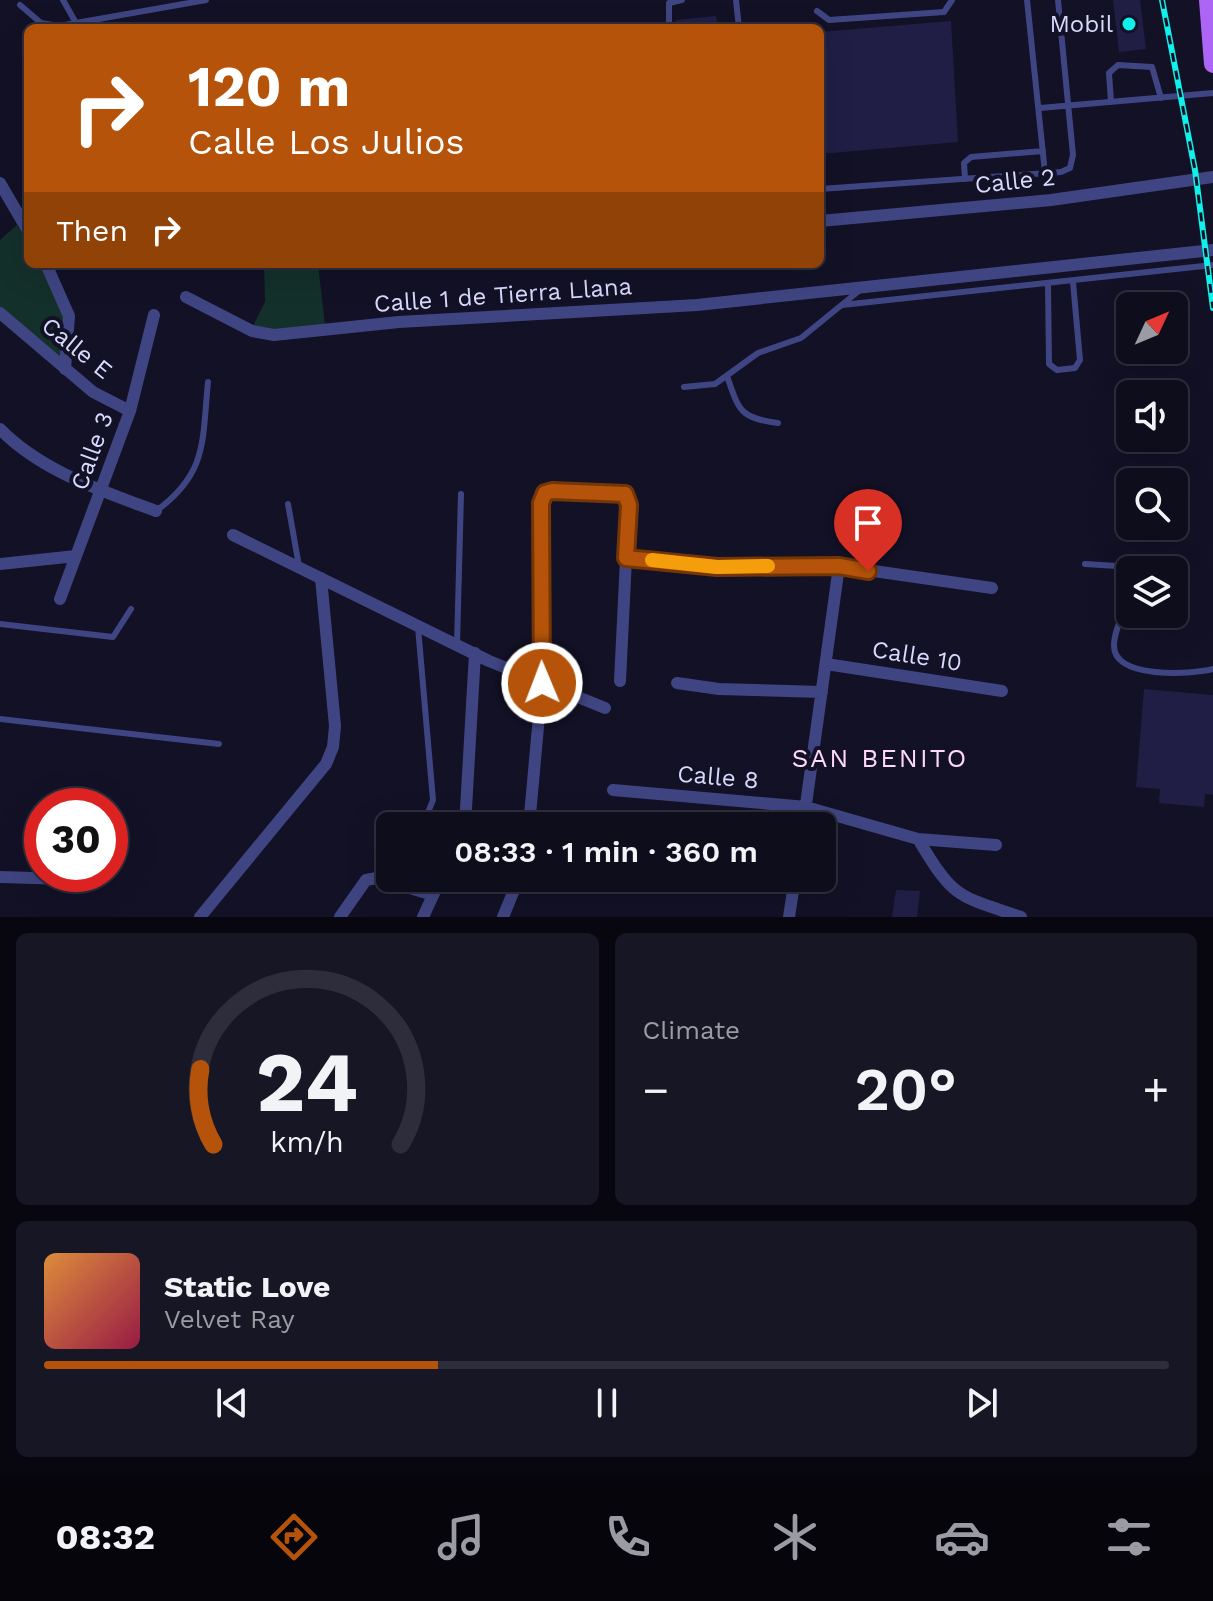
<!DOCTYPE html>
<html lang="en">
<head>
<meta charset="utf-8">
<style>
  body { margin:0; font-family:"Work Sans",sans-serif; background:#171625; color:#f1f3f6; height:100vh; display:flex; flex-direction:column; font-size:30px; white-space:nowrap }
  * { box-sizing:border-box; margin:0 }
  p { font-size:26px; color:#9b9ca3 }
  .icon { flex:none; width:44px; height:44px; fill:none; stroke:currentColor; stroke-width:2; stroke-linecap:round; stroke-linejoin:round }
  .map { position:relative; height:917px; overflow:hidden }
  .drawer { display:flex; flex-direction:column; gap:16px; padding:16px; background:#08070f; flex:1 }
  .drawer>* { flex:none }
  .guide { position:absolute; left:24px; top:24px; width:800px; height:244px; border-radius:12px; box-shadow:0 8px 32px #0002,0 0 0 2px #2e2d3b; background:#b45309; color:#fff; overflow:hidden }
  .needle { width:52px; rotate:46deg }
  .buttons { position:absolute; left:1116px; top:292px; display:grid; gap:16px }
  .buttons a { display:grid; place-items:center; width:72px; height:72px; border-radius:12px; background:#0e0d1c; box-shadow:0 8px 32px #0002,0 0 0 2px #2e2d3b; font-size:40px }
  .speed { position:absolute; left:24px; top:788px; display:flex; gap:16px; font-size:40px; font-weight:700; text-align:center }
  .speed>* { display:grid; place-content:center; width:104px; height:104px; border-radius:50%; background:#0e0d1c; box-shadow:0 8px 32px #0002,0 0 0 2px #2e2d3b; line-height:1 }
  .speed .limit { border:12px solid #d22; background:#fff; color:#111 }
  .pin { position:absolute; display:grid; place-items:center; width:68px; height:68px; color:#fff; margin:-82px -34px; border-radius:50% 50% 50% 0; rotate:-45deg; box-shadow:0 0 8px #0007 }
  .pin .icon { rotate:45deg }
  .me { position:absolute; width:88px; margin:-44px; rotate:359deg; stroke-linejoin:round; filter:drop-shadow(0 0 6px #0008) }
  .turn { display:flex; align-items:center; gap:28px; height:168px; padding:0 32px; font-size:36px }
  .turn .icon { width:104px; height:104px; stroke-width:2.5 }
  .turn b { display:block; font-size:56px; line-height:68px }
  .then { display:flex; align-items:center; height:76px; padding:0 32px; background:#0003; gap:16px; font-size:30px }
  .big { font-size:60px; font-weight:600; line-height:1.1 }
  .drawer .widget { flex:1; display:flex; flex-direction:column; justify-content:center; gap:12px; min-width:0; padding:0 28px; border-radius:12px; background:#171625 }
  .drawer .dial { align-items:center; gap:0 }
  .dial svg { height:208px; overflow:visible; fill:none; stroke:#2e2d3b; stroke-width:7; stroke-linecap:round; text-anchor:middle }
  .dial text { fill:#f1f3f6; stroke:none }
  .song { display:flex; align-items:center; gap:24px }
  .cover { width:96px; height:96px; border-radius:12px; background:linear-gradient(135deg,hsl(30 70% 55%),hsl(340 70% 35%)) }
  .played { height:8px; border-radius:4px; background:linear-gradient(90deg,#b45309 35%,#2e2d3b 35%) }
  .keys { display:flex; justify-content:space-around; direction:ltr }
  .heat { display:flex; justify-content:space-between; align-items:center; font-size:44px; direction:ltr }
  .drawer .tiles { flex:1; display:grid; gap:16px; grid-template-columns:1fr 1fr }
  .widget:last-child { grid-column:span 2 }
  .trip { position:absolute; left:376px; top:812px; width:460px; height:80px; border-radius:12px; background:#0e0d1c; box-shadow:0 8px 32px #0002,0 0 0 2px #2e2d3b; font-weight:600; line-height:80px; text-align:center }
  .tab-bar { display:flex; height:128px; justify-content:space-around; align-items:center; background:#06050b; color:#9b9ca3 }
  .tab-bar .icon { width:56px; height:56px }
  .tab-bar .current { color:#b45309 }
  .tab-bar b { font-size:36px; color:#f1f3f6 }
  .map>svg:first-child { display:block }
</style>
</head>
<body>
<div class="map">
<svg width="1213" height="917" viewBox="0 0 1213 917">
  <rect width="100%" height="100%" fill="#121126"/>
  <!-- green -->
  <path fill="#14302b" d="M17 225 28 244V264H40L64 314 61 356H56L0 307V240Z
    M264 264H318L325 325 276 332 252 328 265 302Z"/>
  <!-- building -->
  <path fill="#211e46" d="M1113 0H1140L1146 49 1119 52Z
    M716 16 718 28H677L676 20Z
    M951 21 958 142 820 154V32Z
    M1144 689 1213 695V795L1205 794 1204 807 1159 803 1160 789 1136 787Z
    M896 890 920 891 917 917H892Z"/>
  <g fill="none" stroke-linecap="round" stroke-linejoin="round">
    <!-- lane -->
    <path stroke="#3f4582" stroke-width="6" d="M63 0 76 23
      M736 0 739 28
      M1027 0 1045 173
      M20 5 41 23 59 26 206 0
      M817 11 829 20 944 12 952 0
      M669 28V3L682 0
      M1111 102 1109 73 1118 65 1152 67 1161 98
      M1040 108 1213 93
      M965 179 964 163 971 157 1043 151
      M820 189 1061 172 1070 168 1073 155 1058 0
      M1048 284 1049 364 1057 370 1075 368 1080 360 1073 282
      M842 305 1213 265
      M727 376C739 411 740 418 778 423
      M684 387 715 384 758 353 801 338 860 290
      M288 504 299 566
      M156 511C208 473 202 441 208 382
      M1085 564 1117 566 1130 575
      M1130 597C1125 610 1114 630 1114 645 1113 679 1191 675 1213 669
      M0 624 113 637 131 609
      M418 627 433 800 425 820
      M457 645 461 494
      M0 719 219 744"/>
    <!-- street -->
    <path stroke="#3f4582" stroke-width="12" d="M0 183 28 231
      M820 221 1051 200 1213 177
      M46 264 69 316 65 369
      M186 297 252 331 274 335 399 322 697 305 1213 250
      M0 313 93 392 130 411
      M0 429C41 471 102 491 156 511
      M233 535 489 661 605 708
      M626 558 717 567 839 566 992 588
      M0 564 76 556
      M60 599 130 411 154 315
      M826 664 1002 691
      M677 683 719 689 822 692
      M613 790 806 807 918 839C954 899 956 895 1021 917
      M465 826 475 653
      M529 826 542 683 541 503 545 493 552 491 625 494 629 498 620 681
      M803 826 839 566
      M918 839 996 845
      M0 877 68 879
      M200 917 326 764 333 747 335 726 321 578
      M340 917 366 880 377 878 433 895
      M423 917 441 878
      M503 917 519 878
      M789 917 795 878"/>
    <!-- primary -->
    <path stroke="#ad65f6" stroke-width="18" d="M1208 0 1213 64"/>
    <defs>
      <path id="rail" d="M1162 0 1195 170 1213 308"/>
    </defs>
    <!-- rail casing -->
    <use href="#rail" stroke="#0ff1ea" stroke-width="6"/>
    <!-- rail -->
    <use href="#rail" stroke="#121126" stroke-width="3" stroke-dasharray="9" stroke-linecap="butt"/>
  </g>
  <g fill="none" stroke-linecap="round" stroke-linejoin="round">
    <defs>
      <path id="route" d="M542 683 541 503 545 493 552 491 625 494 629 505 626 558 717 567 839 566 868 571"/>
    </defs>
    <!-- route casing -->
    <use href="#route" stroke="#753606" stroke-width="20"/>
    <!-- route -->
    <use href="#route" stroke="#b45309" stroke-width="14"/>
    <!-- slow -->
    <path stroke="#f59e0b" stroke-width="14" d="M652 560 717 567 768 566"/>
  </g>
  <!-- markers -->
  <circle fill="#0ff1ea" stroke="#121126" stroke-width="3" cx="1129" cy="24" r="8"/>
  <g text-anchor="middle" stroke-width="8" stroke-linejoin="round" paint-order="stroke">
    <!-- poi labels -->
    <g font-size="24" fill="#d8d9fd" stroke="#121126" text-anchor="end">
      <text x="1113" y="32">Mobil</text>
    </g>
    <!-- street labels -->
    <g font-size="24" fill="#d8d9fd" stroke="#121126">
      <text transform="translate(1015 181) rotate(-6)" y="8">Calle 2</text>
      <text transform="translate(503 295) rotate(-4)" y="8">Calle 1 de Tierra Llana</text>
      <text transform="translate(77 348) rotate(39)" y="8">Calle E</text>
      <text transform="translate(92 451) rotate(-70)" y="8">Calle 3</text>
      <text transform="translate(917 656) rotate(9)" y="8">Calle 10</text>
      <text transform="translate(718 777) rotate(5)" y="8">Calle 8</text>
    </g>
    <!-- neighbourhood labels -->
    <g font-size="26" letter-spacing="2" fill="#fddaf5" stroke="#121126">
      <text x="880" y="767">SAN BENITO</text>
    </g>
  </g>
</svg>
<div class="buttons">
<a><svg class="needle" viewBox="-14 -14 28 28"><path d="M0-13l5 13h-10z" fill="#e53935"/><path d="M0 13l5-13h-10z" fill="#9b9ca3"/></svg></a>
<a><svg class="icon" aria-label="sound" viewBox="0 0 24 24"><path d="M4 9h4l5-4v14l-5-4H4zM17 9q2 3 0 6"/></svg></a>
<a><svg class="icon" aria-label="search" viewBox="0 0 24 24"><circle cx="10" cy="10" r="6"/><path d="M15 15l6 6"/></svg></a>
<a><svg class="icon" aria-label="layers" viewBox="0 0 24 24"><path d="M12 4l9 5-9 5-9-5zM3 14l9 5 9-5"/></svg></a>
</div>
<div class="speed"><div class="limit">30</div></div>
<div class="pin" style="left:868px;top:571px;background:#d93025"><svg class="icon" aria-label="arrive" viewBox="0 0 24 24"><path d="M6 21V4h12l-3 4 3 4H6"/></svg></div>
<svg class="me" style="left:542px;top:683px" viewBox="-20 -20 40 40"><circle r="17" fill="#b45309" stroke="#fff" stroke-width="3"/><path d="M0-11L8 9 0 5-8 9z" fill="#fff"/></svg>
<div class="trip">08:33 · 1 min · 360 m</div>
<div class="guide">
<div class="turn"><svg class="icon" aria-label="right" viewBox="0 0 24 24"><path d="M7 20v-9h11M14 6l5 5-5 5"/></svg><div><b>120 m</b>Calle Los Julios</div></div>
<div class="then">Then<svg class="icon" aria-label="right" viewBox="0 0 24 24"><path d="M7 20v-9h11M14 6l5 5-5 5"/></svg></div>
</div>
</div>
<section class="drawer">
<div class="tiles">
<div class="widget dial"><svg viewBox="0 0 100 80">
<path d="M14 69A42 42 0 1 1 86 69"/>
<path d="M14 69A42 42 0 0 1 9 40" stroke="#b45309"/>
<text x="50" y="56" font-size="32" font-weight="700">24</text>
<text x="50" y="72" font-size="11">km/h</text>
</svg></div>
<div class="widget"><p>Climate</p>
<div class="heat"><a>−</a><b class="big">20°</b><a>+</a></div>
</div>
<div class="widget">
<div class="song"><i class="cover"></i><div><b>Static Love</b><p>Velvet Ray</p></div></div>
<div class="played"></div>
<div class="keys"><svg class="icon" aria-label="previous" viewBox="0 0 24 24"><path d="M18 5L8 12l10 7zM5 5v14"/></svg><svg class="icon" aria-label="pause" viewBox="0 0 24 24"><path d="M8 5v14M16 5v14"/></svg><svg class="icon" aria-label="next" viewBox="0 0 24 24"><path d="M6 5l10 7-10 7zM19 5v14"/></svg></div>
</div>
</div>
</section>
<nav class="tab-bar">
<b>08:32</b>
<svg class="icon current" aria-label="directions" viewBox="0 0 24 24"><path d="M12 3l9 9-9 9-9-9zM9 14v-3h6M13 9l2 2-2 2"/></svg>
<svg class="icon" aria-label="music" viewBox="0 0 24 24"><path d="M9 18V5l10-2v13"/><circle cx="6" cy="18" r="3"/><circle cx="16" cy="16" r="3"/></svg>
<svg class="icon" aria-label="phone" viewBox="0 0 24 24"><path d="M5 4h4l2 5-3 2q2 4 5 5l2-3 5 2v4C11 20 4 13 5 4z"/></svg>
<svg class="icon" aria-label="climate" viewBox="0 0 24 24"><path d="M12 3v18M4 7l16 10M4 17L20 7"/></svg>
<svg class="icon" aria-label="car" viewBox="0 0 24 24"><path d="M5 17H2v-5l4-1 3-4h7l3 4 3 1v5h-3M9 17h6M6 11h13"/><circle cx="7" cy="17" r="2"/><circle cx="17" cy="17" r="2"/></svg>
<svg class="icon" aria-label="filters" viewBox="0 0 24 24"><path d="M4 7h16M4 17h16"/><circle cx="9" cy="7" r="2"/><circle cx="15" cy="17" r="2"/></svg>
</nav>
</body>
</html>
